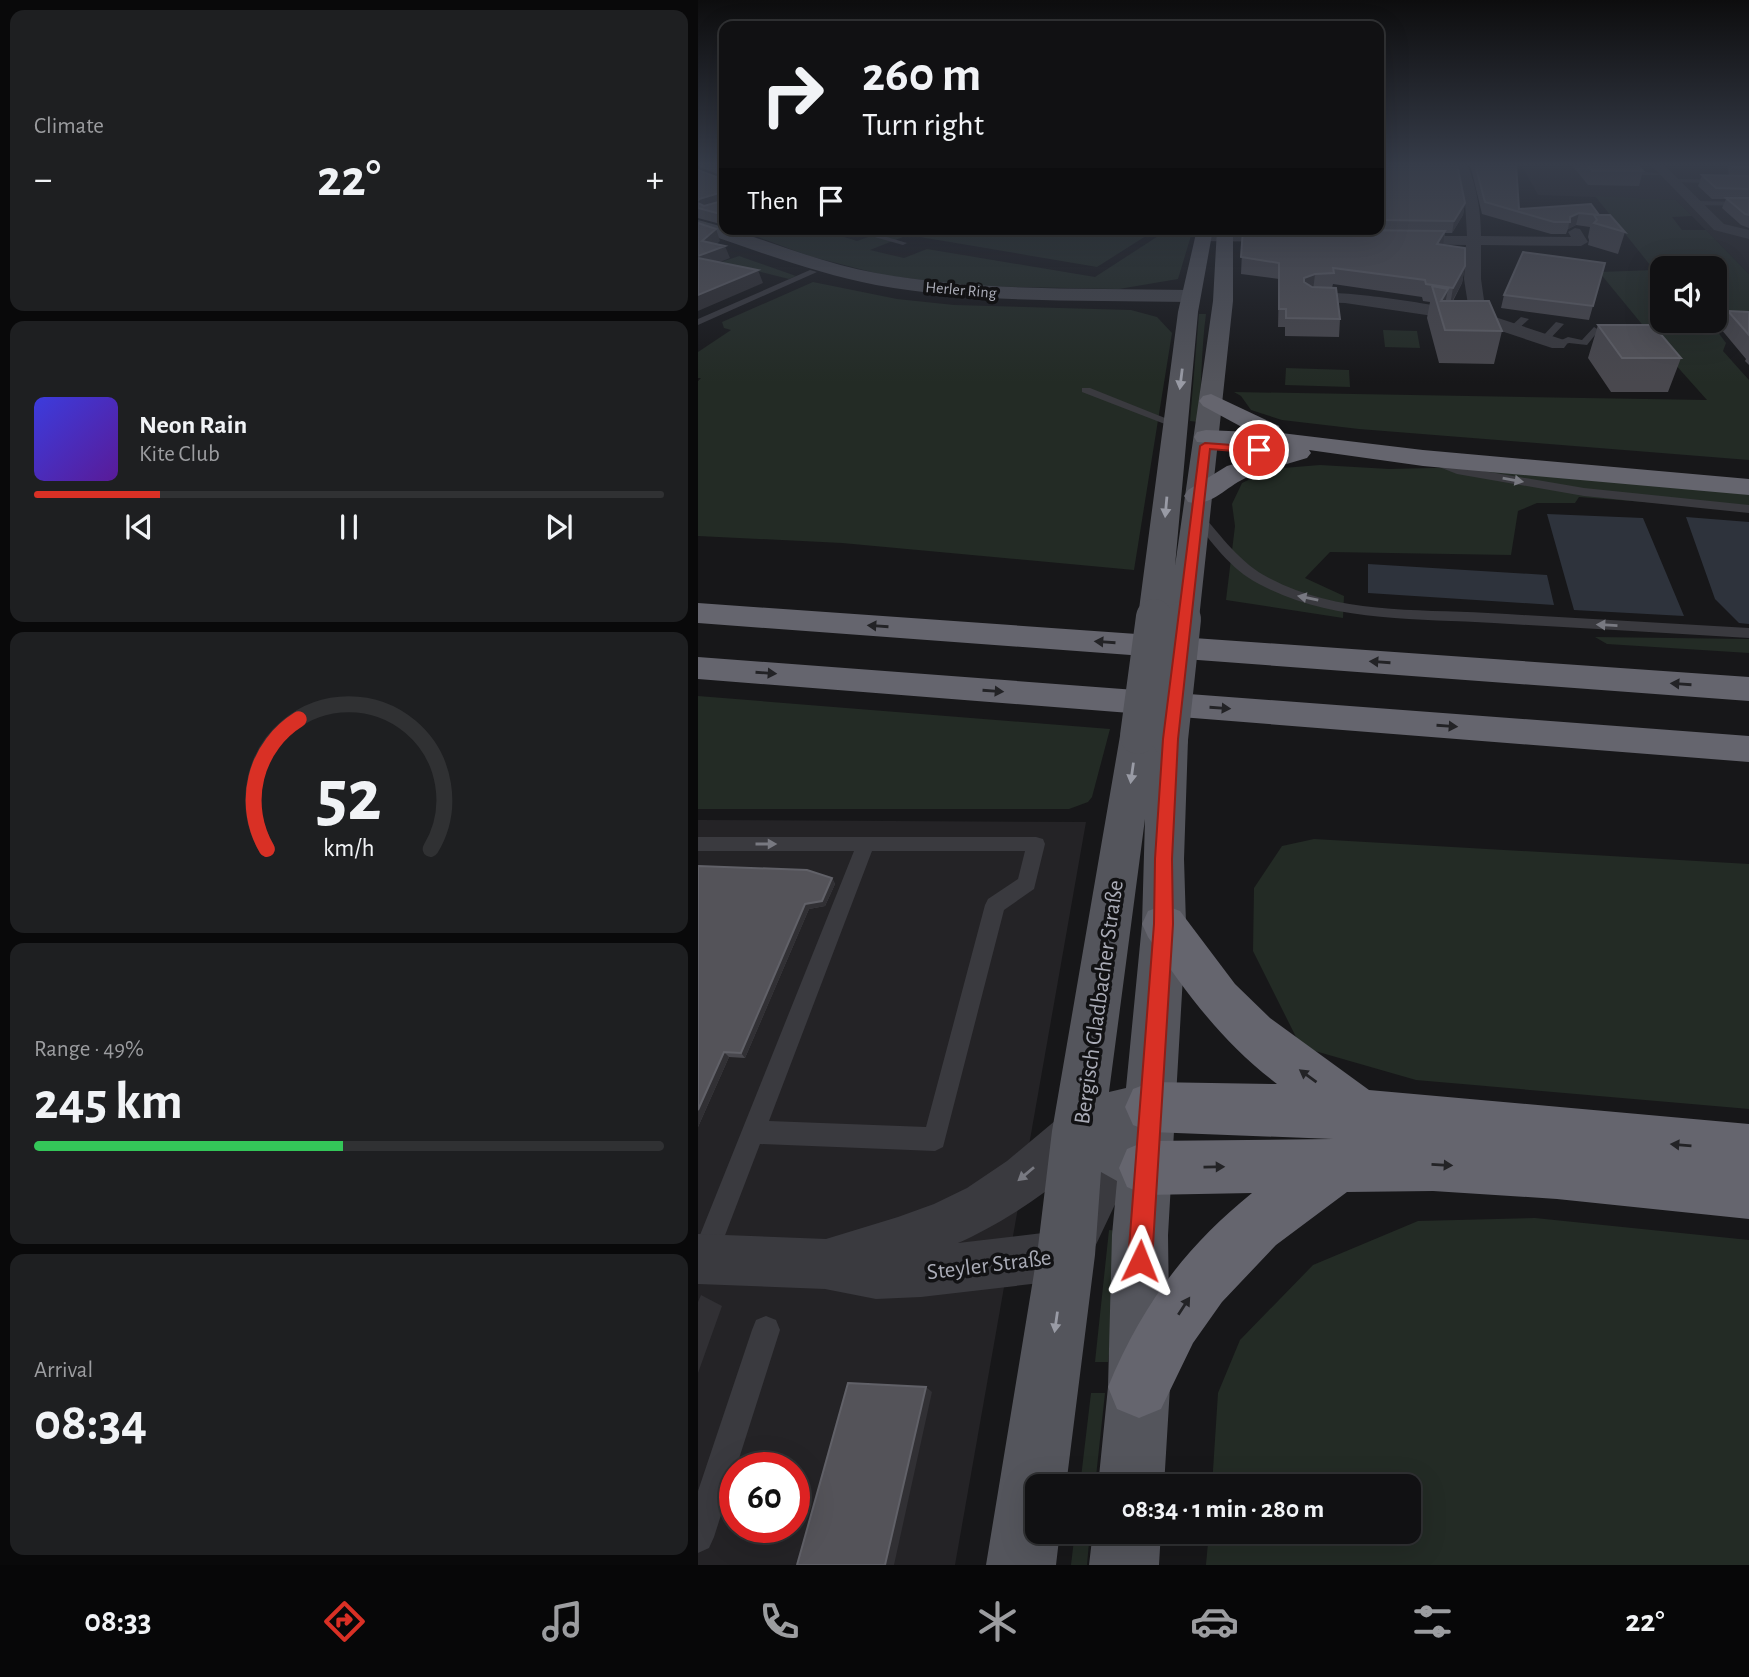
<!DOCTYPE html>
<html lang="en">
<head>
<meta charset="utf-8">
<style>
  body { margin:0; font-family:"Alegreya Sans",sans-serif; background:#1e1f21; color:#f1f3f6; height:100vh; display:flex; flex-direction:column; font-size:26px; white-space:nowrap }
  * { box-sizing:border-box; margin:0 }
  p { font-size:23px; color:#9c9da0 }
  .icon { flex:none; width:38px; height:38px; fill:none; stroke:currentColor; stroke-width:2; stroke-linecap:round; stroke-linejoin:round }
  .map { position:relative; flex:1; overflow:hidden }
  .panel { display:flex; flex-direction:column; gap:10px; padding:10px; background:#09090a; width:698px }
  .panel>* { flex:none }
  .banner { position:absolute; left:21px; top:21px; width:665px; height:214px; border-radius:14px; box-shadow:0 7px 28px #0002,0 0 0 2px #303133; background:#111113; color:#f1f3f6; overflow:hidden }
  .buttons { position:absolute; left:952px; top:256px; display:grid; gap:14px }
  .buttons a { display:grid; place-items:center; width:77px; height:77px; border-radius:14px; background:#111113; box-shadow:0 7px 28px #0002,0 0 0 2px #303133; font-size:35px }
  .speed { position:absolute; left:21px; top:1452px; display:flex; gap:14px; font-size:35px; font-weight:700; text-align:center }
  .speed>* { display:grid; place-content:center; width:91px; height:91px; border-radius:50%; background:#111113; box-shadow:0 7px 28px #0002,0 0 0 2px #303133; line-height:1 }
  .speed .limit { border:10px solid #d22; background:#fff; color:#111 }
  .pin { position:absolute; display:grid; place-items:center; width:60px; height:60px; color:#fff; margin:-30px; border:4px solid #fff; border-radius:50%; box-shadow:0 2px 7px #0007 }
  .me { position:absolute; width:77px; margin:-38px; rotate:2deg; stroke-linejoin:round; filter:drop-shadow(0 0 5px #0008) }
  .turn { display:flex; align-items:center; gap:24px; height:147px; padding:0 28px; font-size:32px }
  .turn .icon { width:91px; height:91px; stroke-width:2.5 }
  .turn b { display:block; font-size:49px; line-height:60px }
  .then { display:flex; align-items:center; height:66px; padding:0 28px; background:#0003; gap:14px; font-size:26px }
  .big { font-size:52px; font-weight:700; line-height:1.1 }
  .panel .card { flex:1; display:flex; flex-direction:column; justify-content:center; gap:10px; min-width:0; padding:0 24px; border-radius:14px; background:#1e1f21 }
  .panel .dial { align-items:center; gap:0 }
  .dial svg { height:182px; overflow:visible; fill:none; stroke:#303133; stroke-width:7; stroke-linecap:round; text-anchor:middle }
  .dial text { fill:#f1f3f6; stroke:none }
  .song { display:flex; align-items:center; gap:21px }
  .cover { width:84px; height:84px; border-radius:10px; background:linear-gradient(135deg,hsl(240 70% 55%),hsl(270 70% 35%)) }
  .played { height:7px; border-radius:4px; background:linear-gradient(90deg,#d93025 20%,#303133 20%) }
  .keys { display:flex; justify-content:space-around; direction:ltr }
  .heat { display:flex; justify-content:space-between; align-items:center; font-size:38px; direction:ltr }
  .charge { height:10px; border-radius:5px; background:linear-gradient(90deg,#34c759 49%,#303133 0) }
  .trip { position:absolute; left:327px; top:1474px; width:396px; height:70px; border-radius:14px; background:#111113; box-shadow:0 7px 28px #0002,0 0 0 2px #303133; font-weight:700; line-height:70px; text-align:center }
  .menu { display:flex; height:112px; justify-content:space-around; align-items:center; background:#070708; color:#9c9da0 }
  .menu .icon { width:49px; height:49px }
  .menu .selected { color:#d93025 }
  .menu b { font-size:32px; color:#f1f3f6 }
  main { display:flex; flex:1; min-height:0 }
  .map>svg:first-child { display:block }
</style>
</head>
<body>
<main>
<section class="panel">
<div class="card"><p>Climate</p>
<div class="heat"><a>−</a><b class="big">22°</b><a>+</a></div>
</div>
<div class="card">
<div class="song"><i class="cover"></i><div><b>Neon Rain</b><p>Kite Club</p></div></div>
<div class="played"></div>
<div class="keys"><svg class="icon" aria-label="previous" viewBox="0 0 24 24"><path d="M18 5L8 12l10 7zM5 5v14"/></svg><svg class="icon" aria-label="pause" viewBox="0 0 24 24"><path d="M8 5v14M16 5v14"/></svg><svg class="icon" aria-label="next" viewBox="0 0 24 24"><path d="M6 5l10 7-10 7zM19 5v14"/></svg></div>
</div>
<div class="card dial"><svg viewBox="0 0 100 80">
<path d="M14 69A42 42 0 1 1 86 69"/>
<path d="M14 69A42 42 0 0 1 28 12" stroke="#d93025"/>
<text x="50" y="56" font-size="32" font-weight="700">52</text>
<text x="50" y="72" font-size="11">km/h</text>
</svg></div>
<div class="card"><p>Range · 49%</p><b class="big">245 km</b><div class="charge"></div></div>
<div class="card"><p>Arrival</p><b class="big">08:34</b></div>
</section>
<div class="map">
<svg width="1051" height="1565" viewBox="0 0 1051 1565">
  <rect width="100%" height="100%" fill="#171719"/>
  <!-- built -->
  <path fill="#242326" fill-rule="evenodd" d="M823 164H1051V274L978 200 840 195Z
    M0 820 388 822 257 1565H0ZM37 1468H96V1528H37Z"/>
  <!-- green -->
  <path fill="#232b25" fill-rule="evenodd" d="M897 196 978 200 994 216 974 217 984 230H1008L1051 274V327H1016L1028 343 1025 351 1051 380V460L661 429 584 420 553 410 543 396 536 392 1009 400 975 362 901 272 956 270ZM964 268H1017V320H964Z
    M59 229H120L159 241 193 229H459L399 267 210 235 172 250 206 258 229 249 397 277 471 229H495L480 279 421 289 272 286 185 275 111 256 47 232Z
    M41 256 98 276 91 279 23 262Z
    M115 282 199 299 256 305 433 310 459 317 474 333 436 570 144 543 0 536V381L3 378H0V352L33 330 26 328 24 322Z
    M501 314H508C503 350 504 386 500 422L492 421Z
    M685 330 719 331 722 348 687 347Z
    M588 368 651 370 652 387 587 385Z
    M622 465 691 469 778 467 1051 492V510L881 497 877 503H839L820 511 813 555 632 552 607 578 646 596 645 618 528 600 537 526 534 504 544 483 573 469Z
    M897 637 1051 639V653L909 644Z
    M0 696 412 729 394 797 390 802 371 809H0Z
    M616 839 1051 864V1109L718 1080 603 1047 555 951 556 888 584 846Z
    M837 1218 1051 1240V1565H508L511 1531H710V1486H514L520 1393 542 1340 615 1265 720 1221Z
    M411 1230 424 1231 410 1362H397Z
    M393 1393H407L397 1486H382Z
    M377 1531H392L389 1565H373Z"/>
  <!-- water -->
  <path fill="#2e333c" d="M849 514 945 518 986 616 876 610Z
    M988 517 1051 522V624L1041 623 1017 599Z
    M670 564 849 575 856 605 670 593Z"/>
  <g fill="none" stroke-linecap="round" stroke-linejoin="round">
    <!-- service -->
    <path fill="#3a3a3f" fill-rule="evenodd" d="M925 164H932L941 171 972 175H939Z
      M975 179 1051 180V184L973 182Z
      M997 201 1051 202V206L994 205Z
      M40 229H56L28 236 24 234Z
      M148 229H162L209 243 205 245Z
      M112 270 119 272 0 325V319Z
      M823 317 831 319 817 332H811V328Z
      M858 322 866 324 849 342H843V338Z
      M896 327 901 330 889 345 871 343 860 347 855 344 870 337 884 340Z
      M384 388H392L482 424 472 426 384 392Z
      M735 457 762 467 886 488 1051 505V513L886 496 759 474 731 463V459Z
      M498 511 502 512C524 537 542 563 571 578 639 614 716 609 790 613 877 618 964 623 1051 628V638C966 633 881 628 796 623 717 618 634 623 561 584 532 569 514 542 494 518V512Z
      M0 837H338L345 839 347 844 336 889 306 910 245 1147 237 1151 62 1144 16 1264 7 1268 0 1265V1240L156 851H0ZM174 851H327L320 879 290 899 287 905 228 1127 71 1121Z
      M68 1316 78 1320 82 1330 16 1537 11 1548 0 1553V1491L54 1330 58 1320Z"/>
    <!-- minor -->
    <path fill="#3a3a3f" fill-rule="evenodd" d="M757 164H769C779 187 783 212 783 236L873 237 870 232 877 228 882 229 890 242 883 246 783 245V279L788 314 866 340 869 344 866 348H854L776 322 647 303 614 302 606 297C618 283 746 307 771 311L766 279 768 245 702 244 695 240 702 236H769L767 201Z
      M952 164H965L1026 224 1051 230V239L1016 230Z
      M504 234H589L596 238 589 242 499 241 497 238Z
      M380 1108 396 1115 403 1131C385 1175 303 1224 260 1243L353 1232 391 1159 407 1152 448 1145 464 1152 471 1168 464 1184 448 1191 421 1196 385 1272 368 1280 223 1297 178 1299 127 1289 0 1284V1234L128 1239 200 1217 236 1204 269 1188 309 1161 364 1115Z"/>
    <!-- secondary -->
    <path fill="#46474d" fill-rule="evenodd" d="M0 220C59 235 116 262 178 273 282 292 387 288 492 290L502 296 492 302C387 300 282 304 178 285 117 273 59 251 0 231Z"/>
    <!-- primary -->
    <path fill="#54555c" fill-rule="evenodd" d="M499 229H515L500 312 477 566 515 301 519 229H535V301L501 619 496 626 485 629 474 626 470 620 467 624 456 627 445 624 440 617 480 312Z
      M440 723 453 727 457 733 459 730 472 726 485 730 490 739 486 859 488 924 470 1235 472 1387 466 1486H400L410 1387 414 1235 419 1181 403 1172 397 1255 368 1486H340V1531H362L358 1565H288L339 1255 354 1131 422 736 427 727ZM447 819 444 924 428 1088 411 1092Z
      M395 1531H463L461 1565H391Z"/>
    <!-- motorway -->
    <path fill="#65656e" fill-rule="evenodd" d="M513 394 581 426 583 433 725 450 1051 479V495L725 466 611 450 613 453 609 458C589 464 569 469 550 477 529 485 514 508 490 502L486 496 490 490 529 466 588 449 499 442 496 437 499 432 508 430 553 432 505 406 501 401 505 396Z
      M0 603 1051 677V701L0 623Z
      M0 657 1051 736V762L0 679Z
      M466 905 482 911 537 984 572 1018 671 1090 1051 1124V1219L859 1199 735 1191 649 1192 578 1245 524 1302 495 1343 463 1409 441 1418 419 1409 410 1387C443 1307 486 1248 554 1193L448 1195 429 1187 421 1168 429 1149 448 1141 635 1139 453 1132 435 1125 427 1107 435 1089 453 1082 579 1084C523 1041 490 995 450 937L444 924 450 911Z"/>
    <!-- primary-bridge -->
    <path stroke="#54555c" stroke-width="36" d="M440 736 456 617
      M472 739 485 619"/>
  </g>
  <!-- wall -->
  <path fill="#49484e" d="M0 164H26V225L0 218V170L21 178 25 176 1 167Z
    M681 164 767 203 765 215 754 233H747L745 245 767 266 764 283 755 301 804 331 796 364 741 363 729 318 732 302 725 301 724 297 635 284 634 288 642 319 641 337 587 336V327H580L581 279 543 274 545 229H681Z
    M772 164H818L821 209 901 215 927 232 920 254 890 245 891 240 890 237 892 227 878 225 870 229 868 234H853L784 214Z
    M873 164H938L945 171 941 186 890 185Z
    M1029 164H1051V228L1043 225 1024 208 1028 199H1014L1000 186 1004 175 1031 176Z
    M907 263 891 320 803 308 806 295Z
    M1030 311 1051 312V365L1047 361 1048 359 1023 329Z
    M900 325 983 358 970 392H913L890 358Z
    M0 866 134 878 137 884 127 906 111 909 47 1058 31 1057 0 1127Z"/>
  <!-- shaded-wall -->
  <path fill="#313034" d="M21 193 25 204 7 210 0 205 1 199Z
    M767 203 765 215 754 233 756 221Z
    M881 213 878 225 870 229 872 217Z
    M18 229 22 241 10 252 27 246 32 258 2 270 0 264V256L4 241Z
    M747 231 745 247 739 244Z
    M767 266 764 283 752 305 755 288Z
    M60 270 65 283 0 311V295Z
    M617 274 615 291 605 295 606 278Z
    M750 289 744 320 743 301Z
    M134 878 137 884 127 906 111 909 47 1058 43 1053 107 904Z
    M26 1052 31 1057 0 1127V1110Z
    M3 1295 24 1306 0 1373V1302Z
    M228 1387 234 1392 196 1565H187Z"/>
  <!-- building -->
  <path fill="#545359" stroke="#616168" stroke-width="2" d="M19 164H26V207H22L26 211V215L0 208V203L6 206 24 201 25 196 21 193 1 199 0 201V170L21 178 25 176 23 166Z
    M681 164H759L767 203 756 221 681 220Z
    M777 164H818L821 209 893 204 901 215 881 213 872 217V222H856L787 202Z
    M889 164H938L945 171H894Z
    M1034 164H1051V167H1034Z
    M1004 175 1051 176V189L1018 188Z
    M1028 198H1051V215L1047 214Z
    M896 215H912L927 232 896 223 899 220Z
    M0 223 18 229 4 241 27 246 0 256Z
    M545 229 747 231 739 244 767 248V266L755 288 728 284 727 280 635 268 636 273 617 274 606 278V282L614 287 638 288 642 319 588 318V309H581V263L543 257Z
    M825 252 907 263 895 306 806 295Z
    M0 258 60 270 0 295Z
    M734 286 750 289 743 301H791L804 331 747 330Z
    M1030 311 1051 312V335Z
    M900 325H955L983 358H924Z
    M0 866 109 870 134 878 124 901 107 904 43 1053 26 1052 0 1110Z
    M150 1383 228 1387 187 1565H99Z"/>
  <!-- one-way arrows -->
  <defs><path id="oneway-solid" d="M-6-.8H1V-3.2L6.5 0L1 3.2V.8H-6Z" transform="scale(1.75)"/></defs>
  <g fill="#999ba5">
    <use href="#oneway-solid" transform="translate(483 379) rotate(97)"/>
    <use href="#oneway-solid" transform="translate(468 507) rotate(95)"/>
    <use href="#oneway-solid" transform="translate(434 773) rotate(98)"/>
    <use href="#oneway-solid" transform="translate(358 1322) rotate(98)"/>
  </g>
  <g fill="#787981">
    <use href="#oneway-solid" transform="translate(815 480) rotate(10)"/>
    <use href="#oneway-solid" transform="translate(610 598) rotate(-168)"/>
    <use href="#oneway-solid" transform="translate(909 625) rotate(-177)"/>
    <use href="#oneway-solid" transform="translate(68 844)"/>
    <use href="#oneway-solid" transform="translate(328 1174) rotate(140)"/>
  </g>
  <g fill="#232326">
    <use href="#oneway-solid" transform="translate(180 626) rotate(-176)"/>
    <use href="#oneway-solid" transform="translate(407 642) rotate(-176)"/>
    <use href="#oneway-solid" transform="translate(682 662) rotate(-176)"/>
    <use href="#oneway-solid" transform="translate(68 673) rotate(4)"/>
    <use href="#oneway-solid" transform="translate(983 684) rotate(-176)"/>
    <use href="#oneway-solid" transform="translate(295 691) rotate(4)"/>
    <use href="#oneway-solid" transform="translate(522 708) rotate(4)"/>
    <use href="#oneway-solid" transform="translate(749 726) rotate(4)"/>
    <use href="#oneway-solid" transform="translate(610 1076) rotate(-144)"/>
    <use href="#oneway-solid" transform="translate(983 1145) rotate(-175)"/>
    <use href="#oneway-solid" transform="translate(744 1165) rotate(3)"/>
    <use href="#oneway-solid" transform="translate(516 1167) rotate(-1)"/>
    <use href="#oneway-solid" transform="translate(486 1306) rotate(-57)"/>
  </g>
  <!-- sky -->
  <linearGradient id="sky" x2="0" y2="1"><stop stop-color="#0d0d0e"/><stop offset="0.43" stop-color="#363c49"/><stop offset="1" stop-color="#363c49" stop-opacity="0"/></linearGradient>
  <rect width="1051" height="383" fill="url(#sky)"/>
  <!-- route -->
  <path fill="#d93025" stroke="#8d1f18" stroke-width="2" d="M507 443 561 447 566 450 561 453 512 449 480 739 474 859 475 924 454 1261 451 1269 442 1273 434 1269 430 1261 456 924 457 859 465 739 502 446Z"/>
  <g text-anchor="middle" stroke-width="7" stroke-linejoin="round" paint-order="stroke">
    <!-- far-street labels -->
    <g font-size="16" fill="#aaacb7" stroke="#121214">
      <text transform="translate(263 289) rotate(5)" y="6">Herler Ring</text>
    </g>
    <!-- near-street labels -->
    <g font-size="23" fill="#aaacb7" stroke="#121214">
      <text transform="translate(400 1002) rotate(-82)" y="8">Bergisch Gladbacher Straße</text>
      <text transform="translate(291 1264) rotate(-7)" y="8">Steyler Straße</text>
    </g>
  </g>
</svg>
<div class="buttons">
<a><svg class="icon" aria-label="sound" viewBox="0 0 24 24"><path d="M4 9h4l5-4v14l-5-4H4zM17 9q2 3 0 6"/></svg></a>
</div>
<div class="speed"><div class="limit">60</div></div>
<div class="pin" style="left:561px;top:450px;background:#d93025"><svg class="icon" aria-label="arrive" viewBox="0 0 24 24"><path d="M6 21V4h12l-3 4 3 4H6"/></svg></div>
<svg class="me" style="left:442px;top:1261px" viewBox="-20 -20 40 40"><path d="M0-17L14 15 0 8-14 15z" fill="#d93025" stroke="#fff" stroke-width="4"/></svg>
<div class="trip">08:34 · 1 min · 280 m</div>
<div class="banner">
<div class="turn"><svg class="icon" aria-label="right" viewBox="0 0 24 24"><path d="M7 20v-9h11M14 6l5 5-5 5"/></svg><div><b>260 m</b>Turn right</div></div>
<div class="then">Then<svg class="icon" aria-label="arrive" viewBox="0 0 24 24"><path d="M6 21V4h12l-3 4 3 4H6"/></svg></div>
</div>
</div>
</main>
<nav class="menu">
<b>08:33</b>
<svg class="icon selected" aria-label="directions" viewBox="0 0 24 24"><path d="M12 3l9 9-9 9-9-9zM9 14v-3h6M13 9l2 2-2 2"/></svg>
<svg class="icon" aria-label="music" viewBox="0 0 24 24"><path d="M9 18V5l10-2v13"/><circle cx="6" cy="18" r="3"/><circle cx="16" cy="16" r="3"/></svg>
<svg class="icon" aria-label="phone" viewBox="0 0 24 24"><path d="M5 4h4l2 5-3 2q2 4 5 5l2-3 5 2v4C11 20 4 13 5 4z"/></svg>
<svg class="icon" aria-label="climate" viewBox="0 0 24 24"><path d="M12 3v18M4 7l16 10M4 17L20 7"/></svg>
<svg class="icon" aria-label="car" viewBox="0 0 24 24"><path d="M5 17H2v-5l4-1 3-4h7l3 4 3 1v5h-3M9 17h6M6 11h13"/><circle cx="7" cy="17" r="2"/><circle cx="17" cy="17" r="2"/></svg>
<svg class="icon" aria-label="filters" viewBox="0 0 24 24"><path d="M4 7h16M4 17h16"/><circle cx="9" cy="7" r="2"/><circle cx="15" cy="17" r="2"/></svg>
<b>22°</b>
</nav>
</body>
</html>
